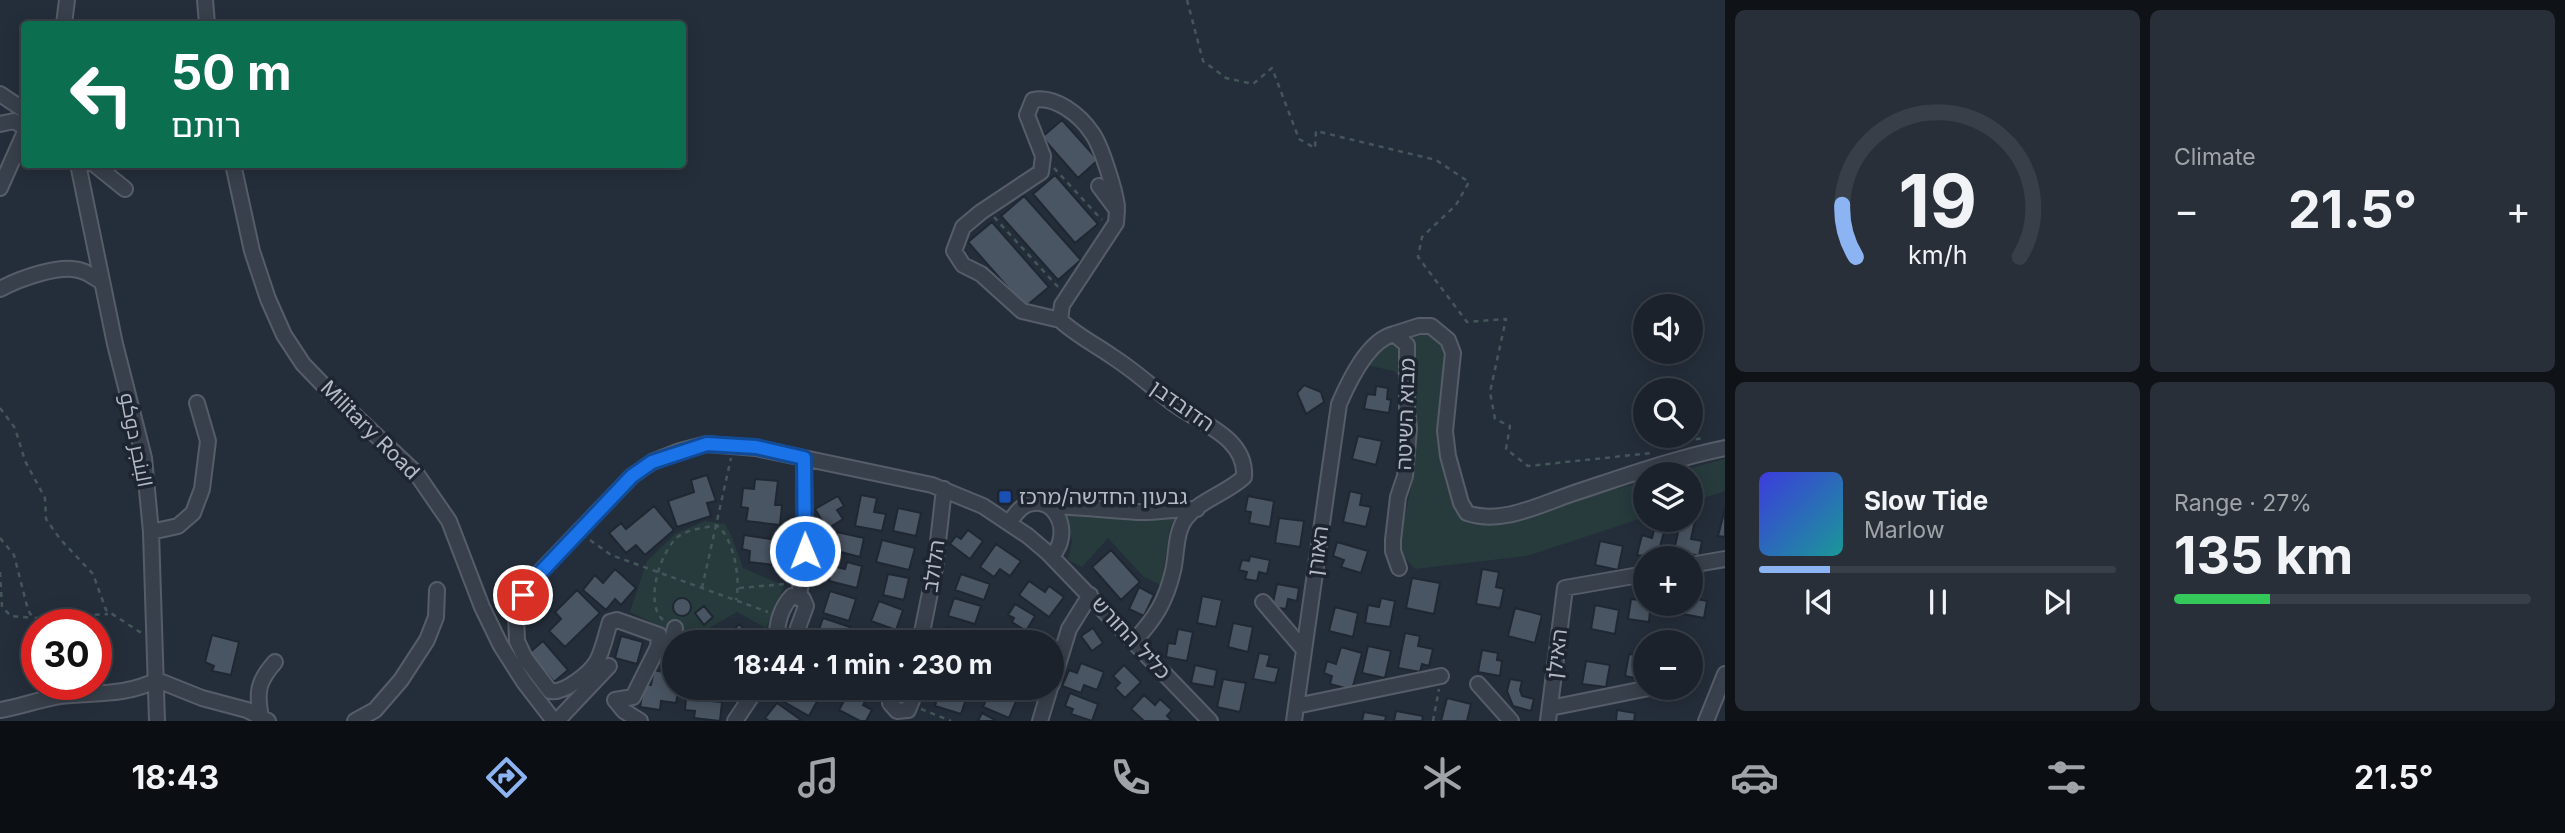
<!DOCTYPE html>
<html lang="en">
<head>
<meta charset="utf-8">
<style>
  body { margin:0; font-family:Inter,Cairo,"Noto Sans Hebrew",sans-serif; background:#282f38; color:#f1f3f6; height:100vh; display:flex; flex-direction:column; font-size:26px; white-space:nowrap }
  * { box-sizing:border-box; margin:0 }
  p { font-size:23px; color:#a0a4a9 }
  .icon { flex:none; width:38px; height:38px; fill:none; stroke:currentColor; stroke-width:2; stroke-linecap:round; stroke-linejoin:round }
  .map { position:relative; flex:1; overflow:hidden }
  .drawer { display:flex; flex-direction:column; gap:10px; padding:10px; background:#0f1318; width:840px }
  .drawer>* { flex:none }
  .top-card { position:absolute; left:21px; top:21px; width:665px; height:147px; border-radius:7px; box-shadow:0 4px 18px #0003,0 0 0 2px #393f48; background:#0b6e4f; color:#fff; overflow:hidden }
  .fabs { position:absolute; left:1633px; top:294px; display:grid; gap:14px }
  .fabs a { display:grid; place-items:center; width:70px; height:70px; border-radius:50%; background:#1b222c; box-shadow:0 4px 18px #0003,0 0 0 2px #393f48; font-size:35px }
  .speed { position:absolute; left:21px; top:609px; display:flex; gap:14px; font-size:35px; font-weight:700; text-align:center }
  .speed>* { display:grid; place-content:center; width:91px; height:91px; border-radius:50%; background:#1b222c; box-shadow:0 4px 18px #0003,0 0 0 2px #393f48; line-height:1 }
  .speed .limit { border:10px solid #d22; background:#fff; color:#111 }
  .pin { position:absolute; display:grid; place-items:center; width:60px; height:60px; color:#fff; margin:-30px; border:4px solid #fff; border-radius:50%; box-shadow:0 2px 7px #0007 }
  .me { position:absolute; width:77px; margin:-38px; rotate:359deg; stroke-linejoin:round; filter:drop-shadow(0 0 5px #0008) }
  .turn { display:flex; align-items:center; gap:24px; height:147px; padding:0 35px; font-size:32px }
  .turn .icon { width:91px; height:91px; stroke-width:2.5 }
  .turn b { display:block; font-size:49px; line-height:60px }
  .big { font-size:52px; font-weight:700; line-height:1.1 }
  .drawer .card { flex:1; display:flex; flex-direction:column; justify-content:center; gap:10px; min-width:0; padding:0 24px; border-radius:10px; background:#282f38 }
  .drawer .dial { align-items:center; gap:0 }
  .dial svg { height:182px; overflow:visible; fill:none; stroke:#393f48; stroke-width:7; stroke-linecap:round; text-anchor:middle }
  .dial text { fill:#f1f3f6; stroke:none }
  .song { display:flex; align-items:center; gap:21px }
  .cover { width:84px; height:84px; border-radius:10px; background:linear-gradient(135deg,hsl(240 70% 55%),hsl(180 70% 35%)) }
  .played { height:7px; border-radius:4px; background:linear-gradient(90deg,#8db4f2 20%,#393f48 20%) }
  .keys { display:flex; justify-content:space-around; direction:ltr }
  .heat { display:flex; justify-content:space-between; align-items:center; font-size:38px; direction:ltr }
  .charge { height:10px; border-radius:5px; background:linear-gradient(90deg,#34c759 27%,#393f48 0) }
  .drawer .tiles { flex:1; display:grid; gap:10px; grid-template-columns:repeat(2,1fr) }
  .trip { position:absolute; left:662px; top:630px; width:402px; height:70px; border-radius:35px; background:#1b222c; box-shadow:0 4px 18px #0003,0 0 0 2px #393f48; font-weight:700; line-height:70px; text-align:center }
  .dock { display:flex; height:112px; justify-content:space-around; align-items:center; background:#0b0e12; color:#a0a4a9 }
  .dock .icon { width:49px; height:49px }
  .dock .selected { color:#8db4f2 }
  .dock b { font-size:32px; color:#f1f3f6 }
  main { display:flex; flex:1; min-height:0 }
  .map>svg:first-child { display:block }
</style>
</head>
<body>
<main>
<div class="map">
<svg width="1725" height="721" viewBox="0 0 1725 721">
  <rect width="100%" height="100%" fill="#242e3a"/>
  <!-- green -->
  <path fill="#273b3c" d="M1417 331 1429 332 1439 340 1448 354 1442 455 1455 510 1467 523 1479 526 1513 518 1645 481V517L1527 556 1415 569 1402 554 1400 540 1415 468 1416 427 1402 380 1394 371 1366 365 1390 342Z
    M1725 459V491L1691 502 1690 474H1668Z
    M1067 515 1145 517 1178 516 1170 527 1161 585 1144 577 1108 538 1082 567 1068 560 1072 542Z
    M705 521 725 524 731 535 743 568 784 586 766 628 737 612 688 640 630 612 647 561 675 534Z"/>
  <!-- building -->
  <path fill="#4a5563" stroke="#1f2732" stroke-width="2" d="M1062 120 1098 160 1078 178 1042 137Z
    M1055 175 1098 224 1075 243 1033 194Z
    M1024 196 1081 260 1058 280 1001 216Z
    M992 222 1049 287 1025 307 968 242Z
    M1304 385 1321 392 1324 402 1306 414 1297 393Z
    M1376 386 1388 388 1387 399 1391 400 1389 413 1364 409 1367 394 1375 395Z
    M1358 436 1382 441 1376 465 1352 459Z
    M707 475 716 501 707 503 711 516 677 527 668 501 694 492 691 480Z
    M755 479 778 481 775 505H782L780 525 746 521 748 508 741 507 743 488 754 489Z
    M1350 491 1362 494 1360 505 1371 507 1366 527 1343 522Z
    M861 495 877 498 874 512 886 514 882 531 855 526Z
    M838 496 844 506 837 510 843 519 827 529 815 509Z
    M1248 496 1274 501 1270 527 1249 523 1251 512 1245 511Z
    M654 506 674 530 645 555 636 545 626 553 609 533 621 523 626 529Z
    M898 508 921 513 916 536 893 531Z
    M1725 509V537L1718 536Z
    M1279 518 1304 521 1300 547 1275 543Z
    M1681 520 1695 521 1691 539 1702 541 1699 556 1674 550Z
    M1655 526 1665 528 1657 558 1637 555 1642 535 1652 538Z
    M968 530 983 541 970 559 950 544 956 536 961 539Z
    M837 532 864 538 860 557 833 550Z
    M744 535 778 540 774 565 749 562 750 551 742 549Z
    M882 540 915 548 909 570 876 562Z
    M1600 541 1623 546 1618 570 1595 565Z
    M1337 542 1368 551 1361 573 1341 567 1344 560 1333 556Z
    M996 544 1021 561 1010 576 1000 569 994 577 980 567Z
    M1111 550 1140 582 1121 600 1092 567Z
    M1250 556 1270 560 1267 574 1259 572 1257 581 1245 579 1247 572 1239 570 1242 560 1249 561Z
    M847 562 862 566 857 588 829 581 833 566 845 569Z
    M615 569 636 588 621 605 615 599 606 610 583 590 595 575 603 583Z
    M1482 569 1499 572 1496 587 1504 589 1500 608 1476 604Z
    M888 574 909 578 904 600 883 595Z
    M961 574 990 584 984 600 955 590Z
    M1412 578 1440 583 1434 614 1406 608Z
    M1029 581 1045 592 1049 586 1064 597 1049 617 1019 595Z
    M1277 584 1299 588 1297 601 1288 599 1286 609 1272 607Z
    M1690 585 1694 586 1691 598 1707 601 1704 618 1667 611 1668 604H1690Z
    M1139 587 1154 595 1144 616 1129 609Z
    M577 590 600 613 565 647 549 631 561 619 555 612Z
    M830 591 856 599 849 621 823 613Z
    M1640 593 1645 594V604H1658L1657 612 1650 611 1649 622 1628 619 1631 599 1638 600Z
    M1202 596 1222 600 1216 627 1197 623Z
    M673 607a9 9 0 1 1 18 0a9 9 0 1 1-18 0Z
    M954 598 981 606 975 624 948 616Z
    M1381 598 1395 601 1390 627 1365 623 1368 605 1379 607Z
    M879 601 903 610 896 630 871 621Z
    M1015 604 1035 616 1026 631 1012 622 1014 618 1008 615Z
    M1595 605 1619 610 1615 634 1591 629Z
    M704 606 713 617 704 625 695 613Z
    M1335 607 1358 613 1353 637 1329 631Z
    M1515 608 1542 615 1535 643 1508 636Z
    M823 618 850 627 845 642H829L816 638Z
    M1233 623 1253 627 1248 652 1228 647Z
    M739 624 758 642H709L723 629 729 635Z
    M946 627 976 636 974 642H942Z
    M1093 628 1103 643 1092 651 1081 636Z
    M1178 629 1193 632 1187 661 1166 657 1168 643 1175 644Z
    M866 631 896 639 895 642H862Z
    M1008 632 1035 642H1004Z
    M1405 633 1420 636 1418 646 1433 649 1429 666 1422 664 1420 672 1398 668Z
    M212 635 239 642 231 675 212 671 214 666 205 662Z
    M621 636 643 642 637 664 615 658Z
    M543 641 568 670 554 682 529 653Z
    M1368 646 1391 651 1385 678 1362 673Z
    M1341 647 1362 653 1352 690 1330 684 1332 676 1324 673 1327 661 1336 664Z
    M1482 650 1498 653 1497 660 1502 661 1500 676 1478 672Z
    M1259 653 1270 655 1267 666 1279 668 1275 683 1253 679Z
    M1629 654 1645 657V680L1625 676Z
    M1586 661 1610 665 1606 687 1582 684Z
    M1081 663 1104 672 1097 690 1084 685 1081 693 1062 686 1069 670 1077 673Z
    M670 664H674V688H679L676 703 661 701 660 710 640 707 644 684 651 685 654 670 668 673Z
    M1124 665 1141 682 1125 698 1115 688 1120 683 1113 676Z
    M1195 665 1217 670 1214 687 1191 683Z
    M1223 679 1246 683 1240 712 1217 707Z
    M1510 679 1522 681 1520 690 1522 696 1534 699 1531 711 1513 706 1507 691Z
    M687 688H712L711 701 722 702 720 721 694 718 695 711 685 710Z
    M786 688H802L819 698 809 716 779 699Z
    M851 688H858L869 694 863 705 872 710 866 721H860L839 710Z
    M940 688 967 696 961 714 935 706Z
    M991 688 1017 699 1009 718 983 707Z
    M1070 693 1098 704 1092 721 1071 714 1073 709 1065 706Z
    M1144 695 1155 705 1160 699 1172 710 1167 716 1172 721H1144L1131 709Z
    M1447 698 1471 704 1467 721H1441Z
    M777 703 801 720 800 721H769L765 718Z
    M1617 710 1635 713 1634 721H1616Z
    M1396 711 1423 716 1422 721H1394Z
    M1364 712 1386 716 1385 721H1362Z
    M982 713 997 721H978Z"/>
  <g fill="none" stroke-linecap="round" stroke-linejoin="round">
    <defs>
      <path id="minor" d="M205 0 207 24
        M64 24 67 0
        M0 94 24 110
        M0 124 14 121 24 127
        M78 164 115 344 144 458 151 532 157 721
        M94 164 125 189
        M233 164 252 251 268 299 284 335 303 364 330 392 416 473 449 521 482 607 501 646 524 682 554 721
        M1099 186 1117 210 1116 223 1062 305 1060 320C1076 335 1096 345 1113 357 1135 371 1153 388 1173 403 1199 423 1247 437 1244 477 1227 493 1200 500 1186 518 1175 532 1177 554 1173 571 1166 601 1155 619 1134 641
        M0 188 24 134
        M0 289C19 279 61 263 82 271 89 273 96 279 102 282
        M1060 320 1022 311 981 274 963 265 954 251 963 227 981 212 1041 172 1043 156 1027 115 1033 100C1055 95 1080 115 1092 133 1101 145 1115 190 1117 206
        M1394 334 1419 326H1431L1448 340 1453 353 1445 431 1448 456 1461 503 1467 513C1501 525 1539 505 1571 494 1620 478 1675 458 1725 448
        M1050 506C1079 507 1108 510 1137 512 1157 513 1176 508 1197 509
        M1009 523C1014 516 1020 506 1029 504 1052 497 1066 522 1060 542 1059 547 1055 552 1052 557
        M151 532 178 526 193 513 202 489 208 441 197 403
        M1690 565 1725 559
        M799 597 805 551 804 458
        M1263 602 1304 650
        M782 642 778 639C775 625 782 606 792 596L803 599 806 606 795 636 790 642
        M920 642 935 568 944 489
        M658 647 671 644 675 628
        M157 680 202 698 247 710 268 721
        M1052 684 1069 629 1090 595
        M1478 684 1511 721
        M894 688 890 703 897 711 908 710 917 688
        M615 700 633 697 658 647 659 635 617 620 610 622C606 634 603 650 597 661 590 673 564 694 550 691L525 658 517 641 516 615 523 595 539 573 632 476 652 462 680 451 707 444 756 448 932 485 983 506 1028 536 1048 553 1210 721
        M615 700 624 711 640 721
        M1296 706 1441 676
        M1550 708 1649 688
        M0 710C20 707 40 699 60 696 94 692 126 696 157 680
        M261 717C256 692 258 681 275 662
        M355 721 375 710 401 680 427 640 436 617 437 590
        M557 721 609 666
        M735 721 757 688
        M1040 721 1050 688
        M1294 721 1339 404C1349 381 1368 340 1394 334L1407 345V408L1409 428 1405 476 1398 497 1393 540V551L1399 568
        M1548 721 1565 588 1645 574
        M1706 721 1725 674"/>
    </defs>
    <!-- minor casing -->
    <use href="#minor" stroke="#565d69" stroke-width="18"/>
    <!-- path -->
    <path stroke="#445659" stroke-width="2.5" stroke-dasharray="5 5" stroke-linecap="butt" d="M1187 0 1203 61 1226 78 1253 84 1272 68 1299 139 1315 148 1316 131 1436 160 1469 182 1456 205 1422 237 1418 257 1467 322 1506 319 1490 392 1495 419 1510 426 1506 449 1528 466 1652 453
      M1054 168 1102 220
      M994 217 1058 287
      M0 408 15 428 25 461 45 498 46 519 60 539 93 574 106 610 143 634
      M1677 445 1683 441 1704 438
      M0 538 14 555 28 610 33 618 108 614
      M590 540 611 555 768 612
      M0 572 2 607 11 616 33 618
      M702 588 731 458
      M739 588 785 584
      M663 620C644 604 660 550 679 536 689 529 705 528 716 525 734 536 741 581 736 600
      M921 709 951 721
      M1433 721 1439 689"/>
    <!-- minor -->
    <use href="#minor" stroke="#38404b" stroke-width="14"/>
  </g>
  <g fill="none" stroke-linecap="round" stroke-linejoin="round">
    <defs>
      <path id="route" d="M523 595 540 573 632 476 652 462 707 444 756 447 804 458 805 551"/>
    </defs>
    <!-- route casing -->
    <use href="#route" stroke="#114b97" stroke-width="18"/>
    <!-- route -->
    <use href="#route" stroke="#1a73e8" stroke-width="12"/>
  </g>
  <!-- markers -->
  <rect fill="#1a4fb4" stroke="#1d2530" stroke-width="2.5" x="998" y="490" width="14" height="14" rx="3.5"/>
  <g text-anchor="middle" stroke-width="7" stroke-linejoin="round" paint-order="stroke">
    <!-- street labels -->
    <g font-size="21" fill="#b3bac6" stroke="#1d2530">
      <text transform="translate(1182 406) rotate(35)" y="7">הדובדבן</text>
      <text transform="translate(1406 414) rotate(-88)" y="7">מבוא השיטה</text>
      <text transform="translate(370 430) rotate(45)" y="7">Military Road</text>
      <text transform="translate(136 440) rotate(79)" y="7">البنجر دوكو</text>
      <text transform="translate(1318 551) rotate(-82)" y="7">האורן</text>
      <text transform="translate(934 566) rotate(-82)" y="7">הלולב</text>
      <text transform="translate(1131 638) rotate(47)" y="7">כליל החורש</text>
      <text transform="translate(1557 654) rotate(-83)" y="7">האילן</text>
    </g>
    <!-- poi labels -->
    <g font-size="21" fill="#b3bac6" stroke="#1d2530" text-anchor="start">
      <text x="1019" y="504">גבעון החדשה/מרכז</text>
    </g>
  </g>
</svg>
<div class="fabs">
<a><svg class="icon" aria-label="sound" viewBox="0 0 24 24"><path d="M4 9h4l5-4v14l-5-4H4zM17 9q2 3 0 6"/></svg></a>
<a><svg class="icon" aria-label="search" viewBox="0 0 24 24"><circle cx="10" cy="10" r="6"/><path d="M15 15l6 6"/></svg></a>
<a><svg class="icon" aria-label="layers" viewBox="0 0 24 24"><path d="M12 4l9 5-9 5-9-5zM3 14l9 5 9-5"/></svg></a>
<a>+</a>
<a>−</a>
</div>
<div class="speed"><div class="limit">30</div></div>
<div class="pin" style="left:523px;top:595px;background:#d93025"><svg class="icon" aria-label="arrive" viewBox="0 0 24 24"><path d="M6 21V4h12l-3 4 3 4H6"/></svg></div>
<svg class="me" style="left:805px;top:551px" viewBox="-20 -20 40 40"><circle r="17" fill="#1a73e8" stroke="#fff" stroke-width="3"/><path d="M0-11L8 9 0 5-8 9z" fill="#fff"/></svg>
<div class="trip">18:44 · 1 min · 230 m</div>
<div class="top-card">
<div class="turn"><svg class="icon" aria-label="left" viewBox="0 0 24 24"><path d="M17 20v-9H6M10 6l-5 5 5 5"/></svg><div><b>50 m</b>רותם</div></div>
</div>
</div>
<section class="drawer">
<div class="tiles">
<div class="card dial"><svg viewBox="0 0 100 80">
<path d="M14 69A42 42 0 1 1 86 69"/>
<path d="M14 69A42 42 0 0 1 8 46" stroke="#8db4f2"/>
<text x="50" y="56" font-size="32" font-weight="700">19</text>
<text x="50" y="72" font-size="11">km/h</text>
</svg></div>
<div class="card"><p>Climate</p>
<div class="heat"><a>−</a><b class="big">21.5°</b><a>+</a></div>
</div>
<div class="card">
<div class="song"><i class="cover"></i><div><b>Slow Tide</b><p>Marlow</p></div></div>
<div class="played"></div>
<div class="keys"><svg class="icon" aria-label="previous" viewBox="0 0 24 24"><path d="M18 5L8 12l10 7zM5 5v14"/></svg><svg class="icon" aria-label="pause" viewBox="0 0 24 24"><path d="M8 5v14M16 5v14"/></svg><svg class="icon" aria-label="next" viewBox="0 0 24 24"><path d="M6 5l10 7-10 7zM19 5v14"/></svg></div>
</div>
<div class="card"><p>Range · 27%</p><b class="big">135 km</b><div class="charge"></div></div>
</div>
</section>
</main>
<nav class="dock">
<b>18:43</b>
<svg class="icon selected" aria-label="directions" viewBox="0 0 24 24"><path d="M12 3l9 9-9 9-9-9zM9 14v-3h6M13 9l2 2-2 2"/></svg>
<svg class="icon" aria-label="music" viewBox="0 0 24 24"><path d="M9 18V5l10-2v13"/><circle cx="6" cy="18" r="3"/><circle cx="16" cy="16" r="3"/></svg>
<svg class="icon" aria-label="phone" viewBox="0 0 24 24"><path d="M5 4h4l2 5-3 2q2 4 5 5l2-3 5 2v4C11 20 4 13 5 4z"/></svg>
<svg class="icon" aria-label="climate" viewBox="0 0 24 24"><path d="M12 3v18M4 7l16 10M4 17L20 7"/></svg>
<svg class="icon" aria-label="car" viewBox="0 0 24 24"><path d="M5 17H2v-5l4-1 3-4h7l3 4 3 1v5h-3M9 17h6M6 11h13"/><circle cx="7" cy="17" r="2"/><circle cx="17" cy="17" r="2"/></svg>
<svg class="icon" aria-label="filters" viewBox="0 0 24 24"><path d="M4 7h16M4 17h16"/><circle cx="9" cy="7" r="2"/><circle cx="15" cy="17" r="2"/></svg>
<b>21.5°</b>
</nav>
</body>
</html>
